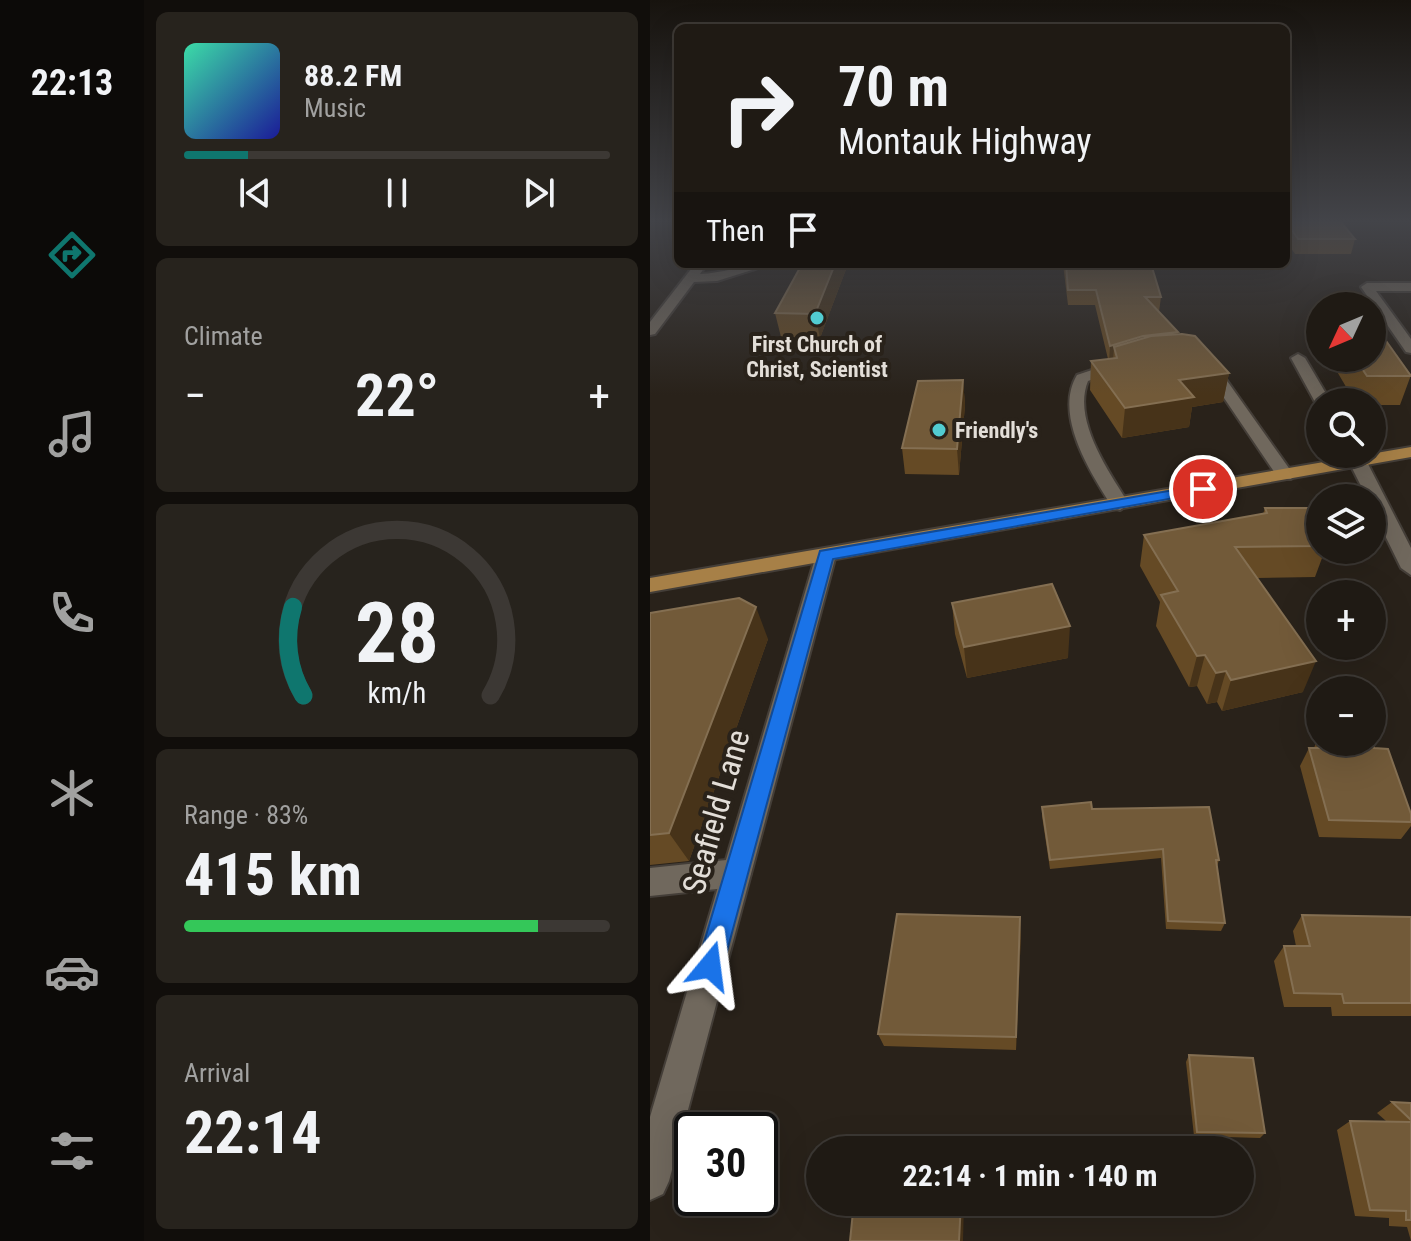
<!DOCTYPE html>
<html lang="en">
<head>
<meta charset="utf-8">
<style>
  body { margin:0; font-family:"Roboto Condensed",sans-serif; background:#27231d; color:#f1f3f6; height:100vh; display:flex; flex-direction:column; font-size:30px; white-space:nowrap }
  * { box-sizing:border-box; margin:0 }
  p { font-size:26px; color:#a1a1a0 }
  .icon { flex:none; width:44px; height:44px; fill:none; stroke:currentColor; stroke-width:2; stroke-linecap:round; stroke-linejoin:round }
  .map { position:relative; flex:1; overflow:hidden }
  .details { display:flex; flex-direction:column; gap:12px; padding:12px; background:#110e0b; width:506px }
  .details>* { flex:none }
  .hud { position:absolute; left:24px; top:24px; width:616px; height:244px; border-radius:12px; box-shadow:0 8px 32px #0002,0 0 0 2px #3c3834; background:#1f1a14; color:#f1f3f6; overflow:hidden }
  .needle { width:52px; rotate:226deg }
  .fabs { position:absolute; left:656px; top:292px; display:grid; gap:16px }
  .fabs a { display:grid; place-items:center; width:80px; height:80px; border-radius:50%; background:#1f1a14; box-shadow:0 8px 32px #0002,0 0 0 2px #3c3834; font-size:40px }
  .speed { position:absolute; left:24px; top:1112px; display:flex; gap:16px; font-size:40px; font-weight:700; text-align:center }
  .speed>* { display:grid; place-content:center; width:104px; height:104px; border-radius:50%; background:#1f1a14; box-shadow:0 8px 32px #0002,0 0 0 2px #3c3834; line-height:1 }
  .speed .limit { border:4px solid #111; border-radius:12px; background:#fff; color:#111 }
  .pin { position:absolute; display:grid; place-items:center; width:68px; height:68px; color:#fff; margin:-34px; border:4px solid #fff; border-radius:50%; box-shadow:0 2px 8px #0007 }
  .me { position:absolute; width:88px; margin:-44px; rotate:16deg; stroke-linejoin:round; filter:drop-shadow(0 0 6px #0008) }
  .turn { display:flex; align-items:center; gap:28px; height:168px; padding:0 32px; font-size:36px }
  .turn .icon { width:104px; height:104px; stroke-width:2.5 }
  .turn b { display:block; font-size:56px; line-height:68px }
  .then { display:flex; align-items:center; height:76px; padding:0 32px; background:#0003; gap:16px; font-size:30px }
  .big { font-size:60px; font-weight:700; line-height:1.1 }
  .details .widget { flex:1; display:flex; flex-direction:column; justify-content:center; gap:12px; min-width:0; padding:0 28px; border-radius:12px; background:#27231d }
  .details .dial { align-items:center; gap:0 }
  .dial svg { height:208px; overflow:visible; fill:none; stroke:#3c3834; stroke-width:7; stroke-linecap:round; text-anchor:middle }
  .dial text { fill:#f1f3f6; stroke:none }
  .song { display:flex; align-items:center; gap:24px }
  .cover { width:96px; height:96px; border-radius:12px; background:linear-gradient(135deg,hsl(160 70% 55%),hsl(240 70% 35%)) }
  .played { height:8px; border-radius:4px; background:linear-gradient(90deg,#0f766e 15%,#3c3834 15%) }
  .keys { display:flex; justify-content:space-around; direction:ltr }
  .heat { display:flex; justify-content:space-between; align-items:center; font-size:44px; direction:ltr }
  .charge { height:12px; border-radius:6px; background:linear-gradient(90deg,#34c759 83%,#3c3834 0) }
  .trip { position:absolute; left:156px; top:1136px; width:448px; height:80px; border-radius:40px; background:#1f1a14; box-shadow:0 8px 32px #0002,0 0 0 2px #3c3834; font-weight:700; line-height:80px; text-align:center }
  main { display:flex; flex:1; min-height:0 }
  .menu { display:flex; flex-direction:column; width:144px; justify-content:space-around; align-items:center; background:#0c0a08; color:#a1a1a0 }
  .menu .icon { width:56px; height:56px }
  .menu .selected { color:#0f766e }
  .menu b { font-size:36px; color:#f1f3f6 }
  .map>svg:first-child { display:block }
</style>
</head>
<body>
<main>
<nav class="menu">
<b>22:13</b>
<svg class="icon selected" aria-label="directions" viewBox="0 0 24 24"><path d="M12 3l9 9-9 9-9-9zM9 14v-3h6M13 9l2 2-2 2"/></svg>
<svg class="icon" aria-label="music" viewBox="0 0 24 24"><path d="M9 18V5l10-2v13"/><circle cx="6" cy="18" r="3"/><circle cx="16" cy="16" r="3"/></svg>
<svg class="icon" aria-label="phone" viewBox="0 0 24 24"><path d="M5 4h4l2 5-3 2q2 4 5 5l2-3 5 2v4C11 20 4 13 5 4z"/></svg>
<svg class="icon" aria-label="climate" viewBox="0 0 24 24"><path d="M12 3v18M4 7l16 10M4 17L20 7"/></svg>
<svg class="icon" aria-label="car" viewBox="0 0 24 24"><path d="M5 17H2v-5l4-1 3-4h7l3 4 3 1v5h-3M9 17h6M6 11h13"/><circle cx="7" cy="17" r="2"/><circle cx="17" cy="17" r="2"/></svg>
<svg class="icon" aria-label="filters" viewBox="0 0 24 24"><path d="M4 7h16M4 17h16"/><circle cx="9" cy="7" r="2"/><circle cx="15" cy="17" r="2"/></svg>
</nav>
<section class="details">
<div class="widget">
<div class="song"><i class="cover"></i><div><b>88.2 FM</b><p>Music</p></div></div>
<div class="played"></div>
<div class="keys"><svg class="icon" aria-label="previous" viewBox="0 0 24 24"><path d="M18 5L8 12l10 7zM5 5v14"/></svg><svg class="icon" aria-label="pause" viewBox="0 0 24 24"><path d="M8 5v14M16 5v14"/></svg><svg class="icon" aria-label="next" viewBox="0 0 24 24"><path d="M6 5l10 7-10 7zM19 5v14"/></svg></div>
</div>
<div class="widget"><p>Climate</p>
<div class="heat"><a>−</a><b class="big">22°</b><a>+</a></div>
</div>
<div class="widget dial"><svg viewBox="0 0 100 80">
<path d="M14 69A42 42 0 1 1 86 69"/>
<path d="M14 69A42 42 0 0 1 10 35" stroke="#0f766e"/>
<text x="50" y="56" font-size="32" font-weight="700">28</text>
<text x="50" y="72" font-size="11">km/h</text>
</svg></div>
<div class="widget"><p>Range · 83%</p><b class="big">415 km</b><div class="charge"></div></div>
<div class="widget"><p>Arrival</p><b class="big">22:14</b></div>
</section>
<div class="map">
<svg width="761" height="1241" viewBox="0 0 761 1241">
  <rect width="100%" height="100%" fill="#29221a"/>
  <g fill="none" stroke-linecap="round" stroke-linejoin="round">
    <defs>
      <path id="service" d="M648 354 655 358 681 402H670V406L665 402 641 358Z
        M558 360 563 361 641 471 644 475 641 479H629L551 364Z
        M466 362 471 363V369L438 381C422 420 459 472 479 504L470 510 463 508C441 474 403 415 427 375Z
        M86 859 96 863 101 873 96 883 86 887 0 896V868Z"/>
      <path id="minor" d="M45 264H57L50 274C74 273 96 264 121 264L67 281 44 282 5 334 0 335V322Z
        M761 283V291H726L761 339V353L756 352 711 287 717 283Z
        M708 457 717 462 761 548V575L751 568 722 509V498H717L699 462Z
        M176 548 186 555 19 1181 13 1194 0 1200V1117L166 555Z"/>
      <path id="primary" d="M761 447V457L0 592V578Z"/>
    </defs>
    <!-- service casing -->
    <use href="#service" stroke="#443e38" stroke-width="4"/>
    <!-- minor casing -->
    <use href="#minor" stroke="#443e38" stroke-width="4"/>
    <!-- primary casing -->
    <use href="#primary" stroke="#443e38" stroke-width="4"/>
    <!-- service -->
    <use href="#service" fill="#70685d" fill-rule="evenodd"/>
    <!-- minor -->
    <use href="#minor" fill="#70685d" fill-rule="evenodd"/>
    <!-- primary -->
    <use href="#primary" fill="#a78047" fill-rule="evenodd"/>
  </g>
  <!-- wall -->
  <path fill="#654a25" d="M636 221 705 239 701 254H645L636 241Z
    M198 264 170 338 131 337 125 313Z
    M413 264H501L511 297 509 312 528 332V334L579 373 573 402 542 407 539 427 472 438 440 390 441 361 458 359 445 305H418Z
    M679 358H722L761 375 750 405H722V402H705Z
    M313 380 315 405 309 475 255 474 252 448Z
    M615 508 670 530V550H675L665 577 607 578 653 692 572 711 567 702 557 704 547 686 539 687 506 626 510 602 490 566 494 535 613 514Z
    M302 603 418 658 317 678 305 634Z
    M0 613 118 639 39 861 0 865Z
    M670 733V742H722L761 814V826L751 839 669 837 650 766 659 748H664Z
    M392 807 442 809 569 860 567 866 575 923 571 931 516 929 511 858 400 869 392 816Z
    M652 915 761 917V1016H682L681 1007H634L624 961 634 946H646L643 931Z
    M371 933 366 1050 234 1046 228 1034Z
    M539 1055 615 1133 610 1138 544 1136 536 1062Z
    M742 1102 761 1103V1241L757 1227 739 1226V1218L705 1216 687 1130 700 1121H736L727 1113Z"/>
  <!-- shaded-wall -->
  <path fill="#473319" d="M185 264H198L170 338 165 314Z
    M528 332 526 348 464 347 463 361 459 362 460 346 493 336Z
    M579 373 573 402 542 407 539 427 472 438 475 408 529 380Z
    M313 380 315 405 309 475 307 449Z
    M106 607 118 639 39 861 19 833Z
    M420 626 418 658 317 678 314 647Z
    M555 655 547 686 539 687 547 656Z
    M666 661 653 692 572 711 581 680Z
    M576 671 567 702 557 704 566 673Z
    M370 917 371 933 366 1050V1037Z
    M311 1202H314L313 1241H309Z"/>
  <!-- building -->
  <path fill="#725a39" stroke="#846f52" stroke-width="2" d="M636 221H690L705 239H648Z
    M152 264H185L165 314 125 313Z
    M416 264H501L511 297H495L528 332 493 336 460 346 446 290H418Z
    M722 324H724L761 376H717L705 358H722Z
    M532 334 545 336 579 373 529 380 544 397 475 408 441 361 467 358 464 347 501 336Z
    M313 380 307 449 252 448 268 381Z
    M615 508H661L670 530V546L585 547 666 661 581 680 576 671 566 673 555 655 547 656 511 595 528 591 494 535 617 513Z
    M402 584 420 626 314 647 302 603Z
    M89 598 106 607 19 833 0 835V613Z
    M722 741 724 748 738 749 761 814V822L679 820 659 748H678L676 742H722Z
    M441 802 442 809 559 807 569 860H566L575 923 518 921 513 849 400 860 392 807Z
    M247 914 370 917 366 1037 228 1034Z
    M652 915 761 917V1003H694L692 994 644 993 634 946H660Z
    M539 1055 603 1058 615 1133 547 1132Z
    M742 1102 761 1103V1120Z
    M700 1121 761 1122V1220H756V1211L720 1210Z
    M204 1202H311L309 1241H200Z"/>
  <!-- sky -->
  <linearGradient id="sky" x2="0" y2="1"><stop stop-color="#17130e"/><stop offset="0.56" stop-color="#434449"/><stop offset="1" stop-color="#434449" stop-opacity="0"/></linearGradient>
  <rect width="761" height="395" fill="url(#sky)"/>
  <!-- route -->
  <path fill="#1a73e8" stroke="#114b97" stroke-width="2" d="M553 485 558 486V492L183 559 73 966 69 975 60 979 51 975 47 966 170 551Z"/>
  <!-- markers -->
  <g fill="#52ccd1" stroke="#29221a" stroke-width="3">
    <circle cx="167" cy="318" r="8"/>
    <circle cx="289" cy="430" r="8"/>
  </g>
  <g text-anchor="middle" stroke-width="8" stroke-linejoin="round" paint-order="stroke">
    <!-- far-poi labels -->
    <g font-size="22" font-weight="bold" fill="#e3ded8" stroke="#29221a">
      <text x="167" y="352">First Church of<tspan x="167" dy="25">Christ, Scientist</tspan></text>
      <text x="305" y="438" text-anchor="start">Friendly's</text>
    </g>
    <!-- near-street labels -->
    <g font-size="32" fill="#e3ded8" stroke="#29221a">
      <text transform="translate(66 812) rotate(-74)" y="11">Seafield Lane</text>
    </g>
  </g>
</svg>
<div class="fabs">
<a><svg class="needle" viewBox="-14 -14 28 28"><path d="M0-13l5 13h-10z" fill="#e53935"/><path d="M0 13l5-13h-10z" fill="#a1a1a0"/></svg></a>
<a><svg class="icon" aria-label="search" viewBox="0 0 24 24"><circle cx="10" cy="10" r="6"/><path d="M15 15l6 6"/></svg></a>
<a><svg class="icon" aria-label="layers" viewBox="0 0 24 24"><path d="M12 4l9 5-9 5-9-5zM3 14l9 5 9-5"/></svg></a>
<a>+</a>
<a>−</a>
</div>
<div class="speed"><div class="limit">30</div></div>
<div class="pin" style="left:553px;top:489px;background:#d93025"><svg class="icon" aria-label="arrive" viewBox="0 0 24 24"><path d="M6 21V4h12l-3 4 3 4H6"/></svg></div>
<svg class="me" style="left:60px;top:966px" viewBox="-20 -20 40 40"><path d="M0-17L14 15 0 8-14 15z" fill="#1a73e8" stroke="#fff" stroke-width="4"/></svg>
<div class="trip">22:14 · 1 min · 140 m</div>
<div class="hud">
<div class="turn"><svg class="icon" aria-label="right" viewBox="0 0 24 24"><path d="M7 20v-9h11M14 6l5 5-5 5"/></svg><div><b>70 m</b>Montauk Highway</div></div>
<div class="then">Then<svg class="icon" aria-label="arrive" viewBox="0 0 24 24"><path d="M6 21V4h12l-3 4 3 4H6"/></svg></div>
</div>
</div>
</main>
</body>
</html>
